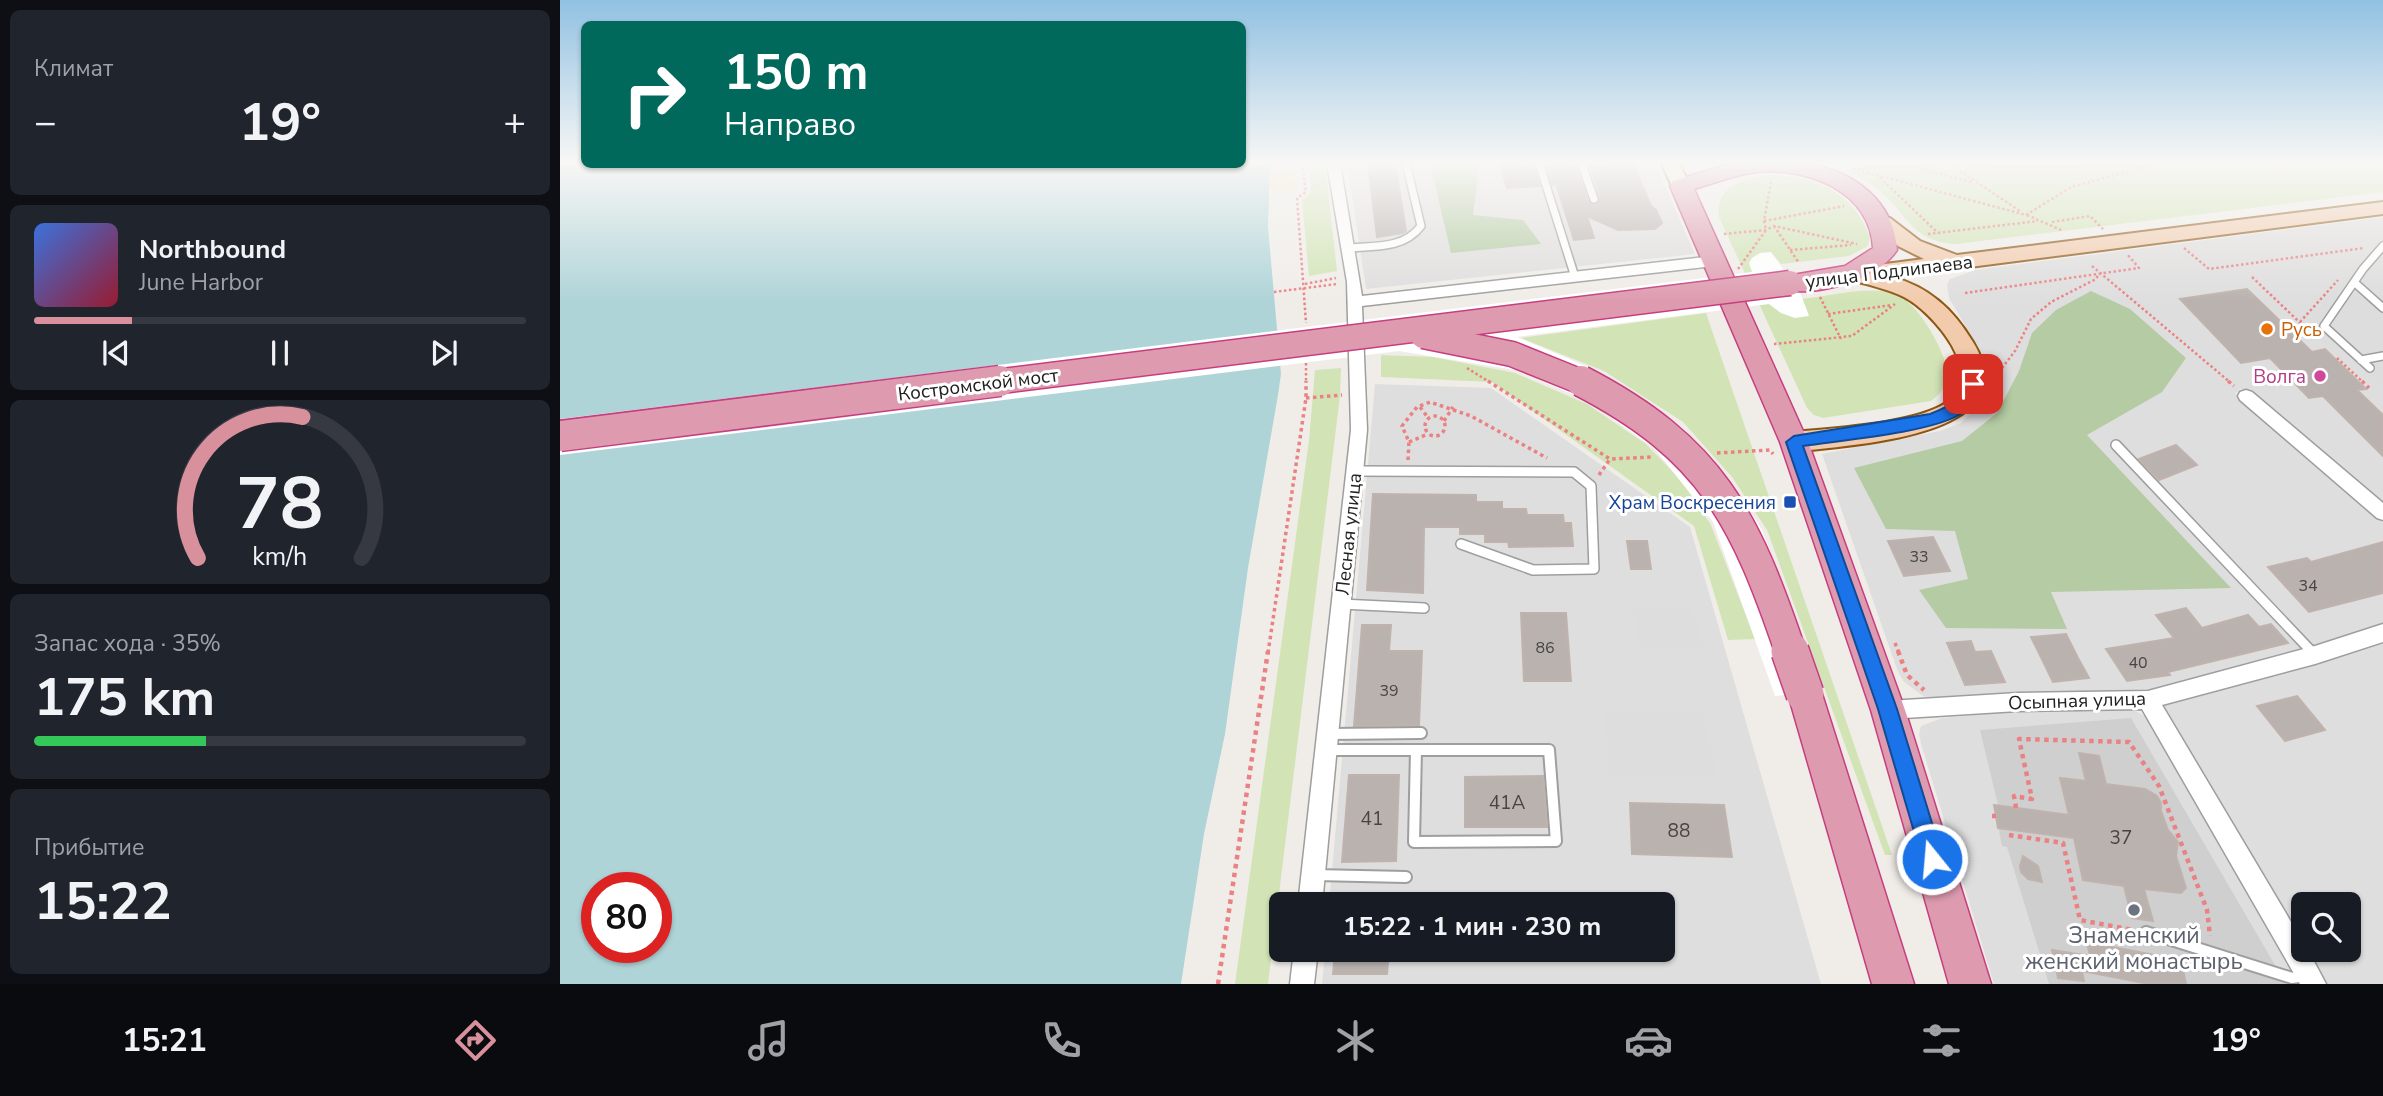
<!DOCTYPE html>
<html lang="ru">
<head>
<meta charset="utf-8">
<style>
  body { margin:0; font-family:"Nunito Sans",sans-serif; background:#20242c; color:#f1f3f6; height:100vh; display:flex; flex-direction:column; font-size:26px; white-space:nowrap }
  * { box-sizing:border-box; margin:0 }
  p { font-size:23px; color:#9ea1a6 }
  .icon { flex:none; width:38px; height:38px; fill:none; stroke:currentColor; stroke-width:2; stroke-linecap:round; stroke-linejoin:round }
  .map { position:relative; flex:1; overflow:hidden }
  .panel { display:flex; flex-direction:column; gap:10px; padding:10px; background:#0d0f14; width:560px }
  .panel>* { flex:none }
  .banner { position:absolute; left:21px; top:21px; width:665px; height:147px; border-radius:10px; box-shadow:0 2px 5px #0004; background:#00695c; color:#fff; overflow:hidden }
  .controls { position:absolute; left:1731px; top:892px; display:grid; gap:14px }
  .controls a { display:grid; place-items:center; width:70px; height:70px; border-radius:10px; background:#171b24; box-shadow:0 2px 5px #0004; font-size:35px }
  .speed { position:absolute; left:21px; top:872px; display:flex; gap:14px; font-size:35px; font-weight:700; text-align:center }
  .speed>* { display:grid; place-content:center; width:91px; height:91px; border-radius:50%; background:#171b24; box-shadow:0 2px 5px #0004; line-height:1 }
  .speed .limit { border:10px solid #d22; background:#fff; color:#111 }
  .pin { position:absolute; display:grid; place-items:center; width:60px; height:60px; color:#fff; margin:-30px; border-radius:14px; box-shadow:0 4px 10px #0006 }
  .me { position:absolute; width:77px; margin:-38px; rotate:343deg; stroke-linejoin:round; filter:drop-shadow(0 0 5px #0008) }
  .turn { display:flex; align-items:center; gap:24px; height:147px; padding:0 28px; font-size:32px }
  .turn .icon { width:91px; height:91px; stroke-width:2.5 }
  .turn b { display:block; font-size:49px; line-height:60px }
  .big { font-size:52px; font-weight:700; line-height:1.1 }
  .panel .tile { flex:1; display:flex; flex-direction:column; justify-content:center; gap:10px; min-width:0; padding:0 24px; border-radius:10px; background:#20242c }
  .panel .dial { align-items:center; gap:0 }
  .dial svg { height:182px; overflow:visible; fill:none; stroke:#363941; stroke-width:7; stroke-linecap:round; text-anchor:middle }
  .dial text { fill:#f1f3f6; stroke:none }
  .song { display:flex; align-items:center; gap:21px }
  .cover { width:84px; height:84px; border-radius:10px; background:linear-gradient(135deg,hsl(220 70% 55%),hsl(350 70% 35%)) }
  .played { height:7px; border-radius:4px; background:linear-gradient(90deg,#d8909c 20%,#363941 20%) }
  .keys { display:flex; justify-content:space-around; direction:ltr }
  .heat { display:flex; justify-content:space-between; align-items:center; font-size:38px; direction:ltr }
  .charge { height:10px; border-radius:5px; background:linear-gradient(90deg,#34c759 35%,#363941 0) }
  .trip { position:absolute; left:709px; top:892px; width:406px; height:70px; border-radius:10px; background:#171b24; box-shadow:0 2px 5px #0004; font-weight:700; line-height:70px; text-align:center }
  .tabs { display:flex; height:112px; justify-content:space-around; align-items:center; background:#090b0e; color:#9ea1a6 }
  .tabs .icon { width:49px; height:49px }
  .tabs .on { color:#d8909c }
  .tabs b { font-size:32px; color:#f1f3f6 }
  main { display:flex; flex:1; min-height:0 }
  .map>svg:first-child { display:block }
</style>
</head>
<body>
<main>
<section class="panel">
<div class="tile"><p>Климат</p>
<div class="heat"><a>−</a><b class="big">19°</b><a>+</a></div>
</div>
<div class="tile">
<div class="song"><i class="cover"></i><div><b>Northbound</b><p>June Harbor</p></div></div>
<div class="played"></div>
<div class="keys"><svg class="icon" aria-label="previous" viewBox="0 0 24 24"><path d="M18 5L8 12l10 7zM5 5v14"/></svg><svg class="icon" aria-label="pause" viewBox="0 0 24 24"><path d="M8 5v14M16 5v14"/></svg><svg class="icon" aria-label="next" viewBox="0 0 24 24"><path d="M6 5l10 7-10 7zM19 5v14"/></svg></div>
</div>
<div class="tile dial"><svg viewBox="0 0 100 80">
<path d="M14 69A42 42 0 1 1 86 69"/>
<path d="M14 69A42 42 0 0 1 60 7" stroke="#d8909c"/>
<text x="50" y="56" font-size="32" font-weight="700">78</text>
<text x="50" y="72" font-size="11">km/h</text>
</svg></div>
<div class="tile"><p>Запас хода · 35%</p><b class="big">175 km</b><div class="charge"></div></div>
<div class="tile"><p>Прибытие</p><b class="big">15:22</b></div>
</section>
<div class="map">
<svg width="1823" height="984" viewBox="0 0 1823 984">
  <rect width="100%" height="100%" fill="#f0ede9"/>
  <!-- residential -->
  <path fill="#dfdede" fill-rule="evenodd" d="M787 163H1095L1135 254 806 289Z
    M1823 217V505L1693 393 1680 389 1675 394 1823 523V626L1752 649 1587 692 1375 699 1363 696 1344 682 1338 672 1262 454 1380 431 1401 423 1420 404 1426 386 1427 371 1416 344 1389 298 1387 285 1390 279 1415 270Z
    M815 384 931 388 1130 527 1261 984H762L765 950H1102V905H769Z
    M1823 641V984H1762L1601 706ZM1743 905H1788V950H1743Z
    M1568 707 1590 719 1741 984H1434L1361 744 1359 734 1361 726 1382 718 1457 711Z"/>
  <!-- religious -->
  <path fill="#cfcfcf" d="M1571 718 1726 984H1489L1447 847 1442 846 1434 805H1438L1420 730Z"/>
  <!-- grass -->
  <path fill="#d2e4b6" d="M749 163H765L777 271 749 276 742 200 751 193Z
    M1268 163H1823V192L1396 244C1358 242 1353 225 1329 200 1312 182 1291 171 1268 163Z
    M1206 175C1255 176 1291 189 1310 237L1308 246 1289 256 1221 264 1211 252 1249 315 1242 299C1272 296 1310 284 1338 295 1357 303 1388 353 1387 375 1387 387 1380 394 1371 401L1263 418 1254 415 1247 408 1159 217C1155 187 1181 180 1206 175Z
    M1146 313 1332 855H1325L1207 530 1172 477 1123 422 1044 371 961 338Z
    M821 355 873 357 955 373 1027 404 1086 444 1121 480 1151 525 1195 639 1168 640 1134 526 932 382 821 377Z
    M781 368 780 396 708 984H675L749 440 755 370Z"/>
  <!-- forest -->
  <path fill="#b4cba3" d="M870 163H920L913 215 963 220 981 244 891 253Z
    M1531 291 1570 309 1626 358 1602 392 1527 435 1671 588 1491 592 1507 629 1386 628 1359 590 1408 579 1395 531 1326 529 1294 468 1402 441 1437 413 1459 371 1472 333 1496 310Z"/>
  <!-- sand -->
  <path fill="#f7e5c1" d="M710 163H735L737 193 709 189Z"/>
  <!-- parking -->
  <path fill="#ddd" d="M1797 265 1823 281V385H1820L1781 347 1771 349 1745 324Z
    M1073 608 1131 609 1145 648 1079 646Z
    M1045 710 1142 712 1157 776 1049 775Z"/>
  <!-- water -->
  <path fill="#afd4d8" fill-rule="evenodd" d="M0 163H710L708 227 721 374 718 395 688 568 665 734 644 834 621 984H0ZM37 887H96V947H37Z"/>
  <!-- pier -->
  <path fill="#fff" d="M1211 252 1241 295 1249 316 1235 318 1221 313 1209 304 957 337 1042 373 1125 430 1172 483 1202 530 1263 690 1215 696 1153 522 1094 448 1026 400 955 370 839 351 0 455V419L1192 272 1189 263 1192 258 1200 253Z"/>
  <!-- building -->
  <path fill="#b9b2af" stroke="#c0b3ad" stroke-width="2" d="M808 163H835L846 231 843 233 817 237Z
    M940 163H973L980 186 947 188Z
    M986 163H1014L1017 166 1028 201 1034 205 1038 203 1040 198 1030 165 1073 163 1091 206 1096 210 1102 223 1095 229 1058 230 1027 216 1034 238 1014 240 996 184 992 185Z
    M1687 289 1752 352 1765 349 1806 389 1797 390 1823 415V456L1763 396 1749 398 1710 358 1681 363 1620 299Z
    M1616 445 1637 465 1599 480 1579 459Z
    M813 494 916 495V502H942V509H966L967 515H1003L1004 523H1011L1013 546 949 547 948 542H925V534H900V527H864L863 593 807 590Z
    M1373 537 1390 571 1344 576 1328 541Z
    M1067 541H1087L1091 569H1071Z
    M1823 542V593L1749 612 1708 567 1747 558 1751 562Z
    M1626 608 1642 628 1688 615 1699 627 1711 624 1728 643 1608 672 1610 675 1567 681 1546 649 1614 638 1596 615Z
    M961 613H1006L1011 681H964Z
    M802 625H831L829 651H862L859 725 794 726Z
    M1506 634 1518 658 1529 678 1493 682 1471 637Z
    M1411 641 1415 652 1431 651 1445 682 1405 685 1387 643Z
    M1737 696 1765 730 1725 741 1697 706Z
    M1519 753 1539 756 1546 784 1585 789 1597 796 1601 803V811L1608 830 1618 842 1616 856 1626 888 1621 893 1584 889 1593 921 1572 918 1564 886 1523 880 1514 838 1438 828 1434 805 1509 815 1500 778 1526 781Z
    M789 775H839L836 861 782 862Z
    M983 776 987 827H905V777Z
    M1070 803 1164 805 1172 857 1072 854Z
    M1463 856 1478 866 1482 882 1468 879 1461 872 1460 866Z
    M1527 942 1621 960 1626 984H1589L1522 971 1524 981 1498 978 1492 950 1530 956Z
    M775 950H829L827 974H773Z"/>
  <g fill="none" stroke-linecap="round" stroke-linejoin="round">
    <defs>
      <path id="lane-far2" d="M979 163 1015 277
        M1024 163 1023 168 1034 199
        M788 248C814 246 844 249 861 226L846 163
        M1794 282 1823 308
        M1801 360 1823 356
        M1810 368 1764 326 1803 269 1823 246"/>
      <path id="lane-far1" d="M1556 445 1753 653
        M795 471 1014 472 1031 486 1034 569 973 570 901 544
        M781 604 864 608"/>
      <path id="lane" d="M1751 651 1755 655
        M769 734 861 733
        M768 750H856
        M856 750H989L996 841 854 842Z
        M755 875 846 877
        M1586 932 1732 978 1745 976"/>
      <path id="street" d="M767 163H780L802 296 1154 256 1161 261 1154 266 802 306 807 430 762 905H738L791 430 787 282Z
        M1686 390 1692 392 1823 503V520L1817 518 1680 400 1678 396 1680 392Z
        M1823 624V642L1755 664 1602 705 1743 942V950H1748L1766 984H1740L1582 709 1458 711 1328 719 1321 717 1318 710 1321 703 1328 701 1458 693 1588 691 1755 646Z
        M734 950H758L754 984H730Z"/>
      <path id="secondary" d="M1101 163H1119L1130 186 1128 190H1114Z"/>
      <path id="primary" d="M1823 202V214L1332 277C1369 287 1393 309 1413 342 1472 439 1289 444 1234 452L1225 449 1221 442 1225 435 1234 432C1273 428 1354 424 1386 403 1428 375 1373 312 1344 297 1330 290 1313 286 1299 282 1293 280 1285 283 1278 281L1275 276 1278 271 1286 269 1364 259 1338 246 1313 223 1316 218H1330L1360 241 1397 255Z"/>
      <path id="highway" d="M1173 163C1197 163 1224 160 1248 164 1295 171 1334 202 1337 250 1318 280 1254 298 1221 289L1218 283 1221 277 1285 266 1313 248C1310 191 1247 167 1196 172 1175 175 1154 183 1134 189L1248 442 1345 710 1431 984H1389L1311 710 1220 442 1110 186 1113 181Z
        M1245 678 1257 683 1262 694 1354 984H1312L1228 694 1233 683Z"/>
    </defs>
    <!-- lane-far2 casing -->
    <use href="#lane-far2" stroke="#9e9e9e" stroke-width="10"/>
    <!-- lane-far1 casing -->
    <use href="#lane-far1" stroke="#9e9e9e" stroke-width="12"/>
    <!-- lane casing -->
    <use href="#lane" stroke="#9e9e9e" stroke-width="14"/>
    <!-- street casing -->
    <use href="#street" stroke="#9e9e9e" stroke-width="3"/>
    <!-- secondary casing -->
    <use href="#secondary" stroke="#6e6c13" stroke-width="4"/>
    <!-- primary casing -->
    <use href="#primary" stroke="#8c5512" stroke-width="4"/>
    <!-- highway casing -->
    <use href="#highway" stroke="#c73e7e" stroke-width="3"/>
    <!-- path-far2 -->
    <path stroke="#ea8183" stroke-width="2.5" stroke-dasharray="2.5 2.5" stroke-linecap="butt" d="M742 163 746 192 737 198 746 323
      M1391 165 1460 211
      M1351 166 1414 183
      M1293 169 1390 164 1451 167 1585 166
      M1302 171 1466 215
      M1316 174 1378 233
      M1466 215 1511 187 1600 163
      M1467 215 1501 230
      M1204 221 1284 206
      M1492 222 1530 216 1543 229
      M1214 226 1239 263
      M1164 234 1206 230 1214 226 1297 244
      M1368 234 1478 221
      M1624 248 1649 269 1804 248
      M1230 250 1291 245
      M1532 266 1671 383
      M1178 269 1206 230 1204 221 1211 182
      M1692 277 1754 336
      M745 284 776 278
      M714 292 777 284
      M1405 293 1579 268 1567 254
      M1260 297 1281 339
      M1268 314 1332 305
      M1740 322 1778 280
      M1214 344 1292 336 1335 304
      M1777 358 1804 383
      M746 363V383
      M907 368 931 383
      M1433 380 1455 351 1471 319 1491 302 1536 279 1539 274"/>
    <!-- path-far1 -->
    <path stroke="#ea8183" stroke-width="3.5" stroke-dasharray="3.5 3.5" stroke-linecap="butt" d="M928 381 1050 459 1093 457
      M1668 381 1674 386
      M1802 381 1809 388
      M746 398 782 395
      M860 407 869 419
      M865 426a10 10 0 1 1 20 0a10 10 0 1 1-20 0Z
      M884 421 893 407
      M849 442 868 434
      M1157 453 1210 450 1213 454
      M848 460 849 442 842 426 857 407 870 402 911 416 987 458
      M1039 475 1050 459
      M1335 643 1339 653
      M708 653 746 398V381"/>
    <!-- path -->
    <path stroke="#ea8183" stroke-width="4.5" stroke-dasharray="4.5 4.5" stroke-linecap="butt" d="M1338 651 1347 675 1364 690
      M1456 808 1454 796 1472 799 1459 739 1569 742 1599 786 1647 910 1650 936
      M1432 816H1436
      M1449 835 1503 843 1520 920 1573 930
      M658 984 708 651"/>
    <!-- lane-far2 -->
    <use href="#lane-far2" stroke="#fff" stroke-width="7"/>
    <!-- lane-far1 -->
    <use href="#lane-far1" stroke="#fff" stroke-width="9"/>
    <!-- lane -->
    <use href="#lane" stroke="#fff" stroke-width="10"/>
    <!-- street -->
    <use href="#street" fill="#fff" fill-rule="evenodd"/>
    <!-- secondary -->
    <use href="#secondary" fill="#f3efc5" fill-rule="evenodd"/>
    <!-- primary -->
    <use href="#primary" fill="#f2cbad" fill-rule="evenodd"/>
    <!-- highway -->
    <use href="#highway" fill="#de9bb0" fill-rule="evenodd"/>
    <defs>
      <path id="highway-bridge-far2" d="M863 336 952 354 1024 383
        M426 383 1230 283"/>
      <path id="highway-bridge-far1" d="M1021 381C1152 449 1185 518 1231 653
        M0 436 440 381"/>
      <path id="highway-bridge" d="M1230 651 1245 694"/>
    </defs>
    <!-- highway-bridge-far2 casing -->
    <use href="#highway-bridge-far2" stroke="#c73e7e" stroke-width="27" stroke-linecap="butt"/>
    <!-- highway-bridge-far1 casing -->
    <use href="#highway-bridge-far1" stroke="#c73e7e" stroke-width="33" stroke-linecap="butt"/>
    <!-- highway-bridge casing -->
    <use href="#highway-bridge" stroke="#c73e7e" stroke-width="40" stroke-linecap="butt"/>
    <!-- highway-bridge-far2 -->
    <use href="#highway-bridge-far2" stroke="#de9bb0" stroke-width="24"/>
    <!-- highway-bridge-far1 -->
    <use href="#highway-bridge-far1" stroke="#de9bb0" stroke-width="30"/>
    <!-- highway-bridge -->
    <use href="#highway-bridge" stroke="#de9bb0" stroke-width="37"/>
  </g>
  <!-- sky -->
  <linearGradient id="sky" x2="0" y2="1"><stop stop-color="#91c1e2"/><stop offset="0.54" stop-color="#f8f7f5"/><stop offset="1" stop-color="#f8f7f5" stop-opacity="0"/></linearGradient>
  <rect width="1823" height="301" fill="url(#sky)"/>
  <!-- route -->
  <path fill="#1a73e8" stroke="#114b97" stroke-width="2" d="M1413 379 1420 384C1415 397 1411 408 1399 415 1367 433 1282 440 1243 446L1337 709 1383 859 1380 867 1372 870 1365 867 1362 859 1318 709 1226 442 1234 436 1370 414C1393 405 1396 402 1408 381Z"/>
  <!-- markers -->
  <circle fill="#e8710a" stroke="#fff" stroke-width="2.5" cx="1707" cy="329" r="7"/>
  <circle fill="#d1479c" stroke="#fff" stroke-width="2.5" cx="1760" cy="376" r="7"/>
  <rect fill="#1a4fb4" stroke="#fff" stroke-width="2.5" x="1223" y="495" width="14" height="14" rx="3.5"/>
  <circle fill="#6b7280" stroke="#fff" stroke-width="2.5" cx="1574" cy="910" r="7"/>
  <g text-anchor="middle" stroke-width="6" stroke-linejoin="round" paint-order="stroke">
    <!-- number labels -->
    <g font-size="16" fill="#474544">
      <text x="1359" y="562">33</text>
      <text x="1748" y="591">34</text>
      <text x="985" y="653">86</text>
      <text x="1578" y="668">40</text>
      <text x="829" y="696">39</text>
    </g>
    <!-- street labels -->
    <g font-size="19" fill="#212121" stroke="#fff">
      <text transform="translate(1329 271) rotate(-7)" y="7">улица Подлипаева</text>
      <text transform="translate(418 384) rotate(-7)" y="7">Костромской мост</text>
      <text transform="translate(788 534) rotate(-84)" y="7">Лесная улица</text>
      <text transform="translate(1517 700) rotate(-2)" y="7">Осыпная улица</text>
    </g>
    <!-- food labels -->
    <g font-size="19" fill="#c56008" stroke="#fff" text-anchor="start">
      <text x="1721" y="336">Русь</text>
    </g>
    <!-- hotel labels -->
    <g font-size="19" fill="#b23c85" stroke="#fff" text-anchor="end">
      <text x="1746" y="383">Волга</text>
    </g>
    <!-- transit labels -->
    <g font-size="19" fill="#164399" stroke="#fff" text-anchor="end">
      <text x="1216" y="509">Храм Воскресения</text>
    </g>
    <!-- near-number labels -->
    <g font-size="19" fill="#474544">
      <text x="947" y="809">41А</text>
      <text x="812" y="825">41</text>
      <text x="1119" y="837">88</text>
      <text x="1561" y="844">37</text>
    </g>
    <!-- near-worship labels -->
    <g font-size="23" fill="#5b616d" stroke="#fff">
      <text x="1574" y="943">Знаменский<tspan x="1574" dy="26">женский монастырь</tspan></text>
    </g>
  </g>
</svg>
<div class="controls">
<a><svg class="icon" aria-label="search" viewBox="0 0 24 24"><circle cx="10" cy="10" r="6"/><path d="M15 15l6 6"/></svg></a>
</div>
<div class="speed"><div class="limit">80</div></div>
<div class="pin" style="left:1413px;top:384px;background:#d93025"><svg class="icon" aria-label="arrive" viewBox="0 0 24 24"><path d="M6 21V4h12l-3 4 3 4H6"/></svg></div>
<svg class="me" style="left:1372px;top:859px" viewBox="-20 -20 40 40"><circle r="17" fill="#1a73e8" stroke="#fff" stroke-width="3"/><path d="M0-11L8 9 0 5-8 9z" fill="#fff"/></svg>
<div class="trip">15:22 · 1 мин · 230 m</div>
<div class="banner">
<div class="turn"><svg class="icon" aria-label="right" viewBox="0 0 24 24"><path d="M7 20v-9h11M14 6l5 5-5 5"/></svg><div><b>150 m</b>Направо</div></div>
</div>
</div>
</main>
<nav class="tabs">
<b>15:21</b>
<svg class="icon on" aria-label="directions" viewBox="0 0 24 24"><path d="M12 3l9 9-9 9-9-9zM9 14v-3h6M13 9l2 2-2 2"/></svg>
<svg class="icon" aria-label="music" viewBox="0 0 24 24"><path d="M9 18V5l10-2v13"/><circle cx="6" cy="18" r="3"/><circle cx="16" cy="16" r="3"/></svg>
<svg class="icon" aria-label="phone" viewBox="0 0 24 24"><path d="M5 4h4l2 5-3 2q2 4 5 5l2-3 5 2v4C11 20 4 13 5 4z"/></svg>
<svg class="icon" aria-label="climate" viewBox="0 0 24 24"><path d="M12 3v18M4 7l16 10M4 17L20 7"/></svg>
<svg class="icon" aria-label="car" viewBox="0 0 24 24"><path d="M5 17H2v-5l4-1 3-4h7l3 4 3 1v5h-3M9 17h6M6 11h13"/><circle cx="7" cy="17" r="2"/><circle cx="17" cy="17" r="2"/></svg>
<svg class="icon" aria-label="filters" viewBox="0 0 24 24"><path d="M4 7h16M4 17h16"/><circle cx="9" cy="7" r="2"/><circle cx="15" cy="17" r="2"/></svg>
<b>19°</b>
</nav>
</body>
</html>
